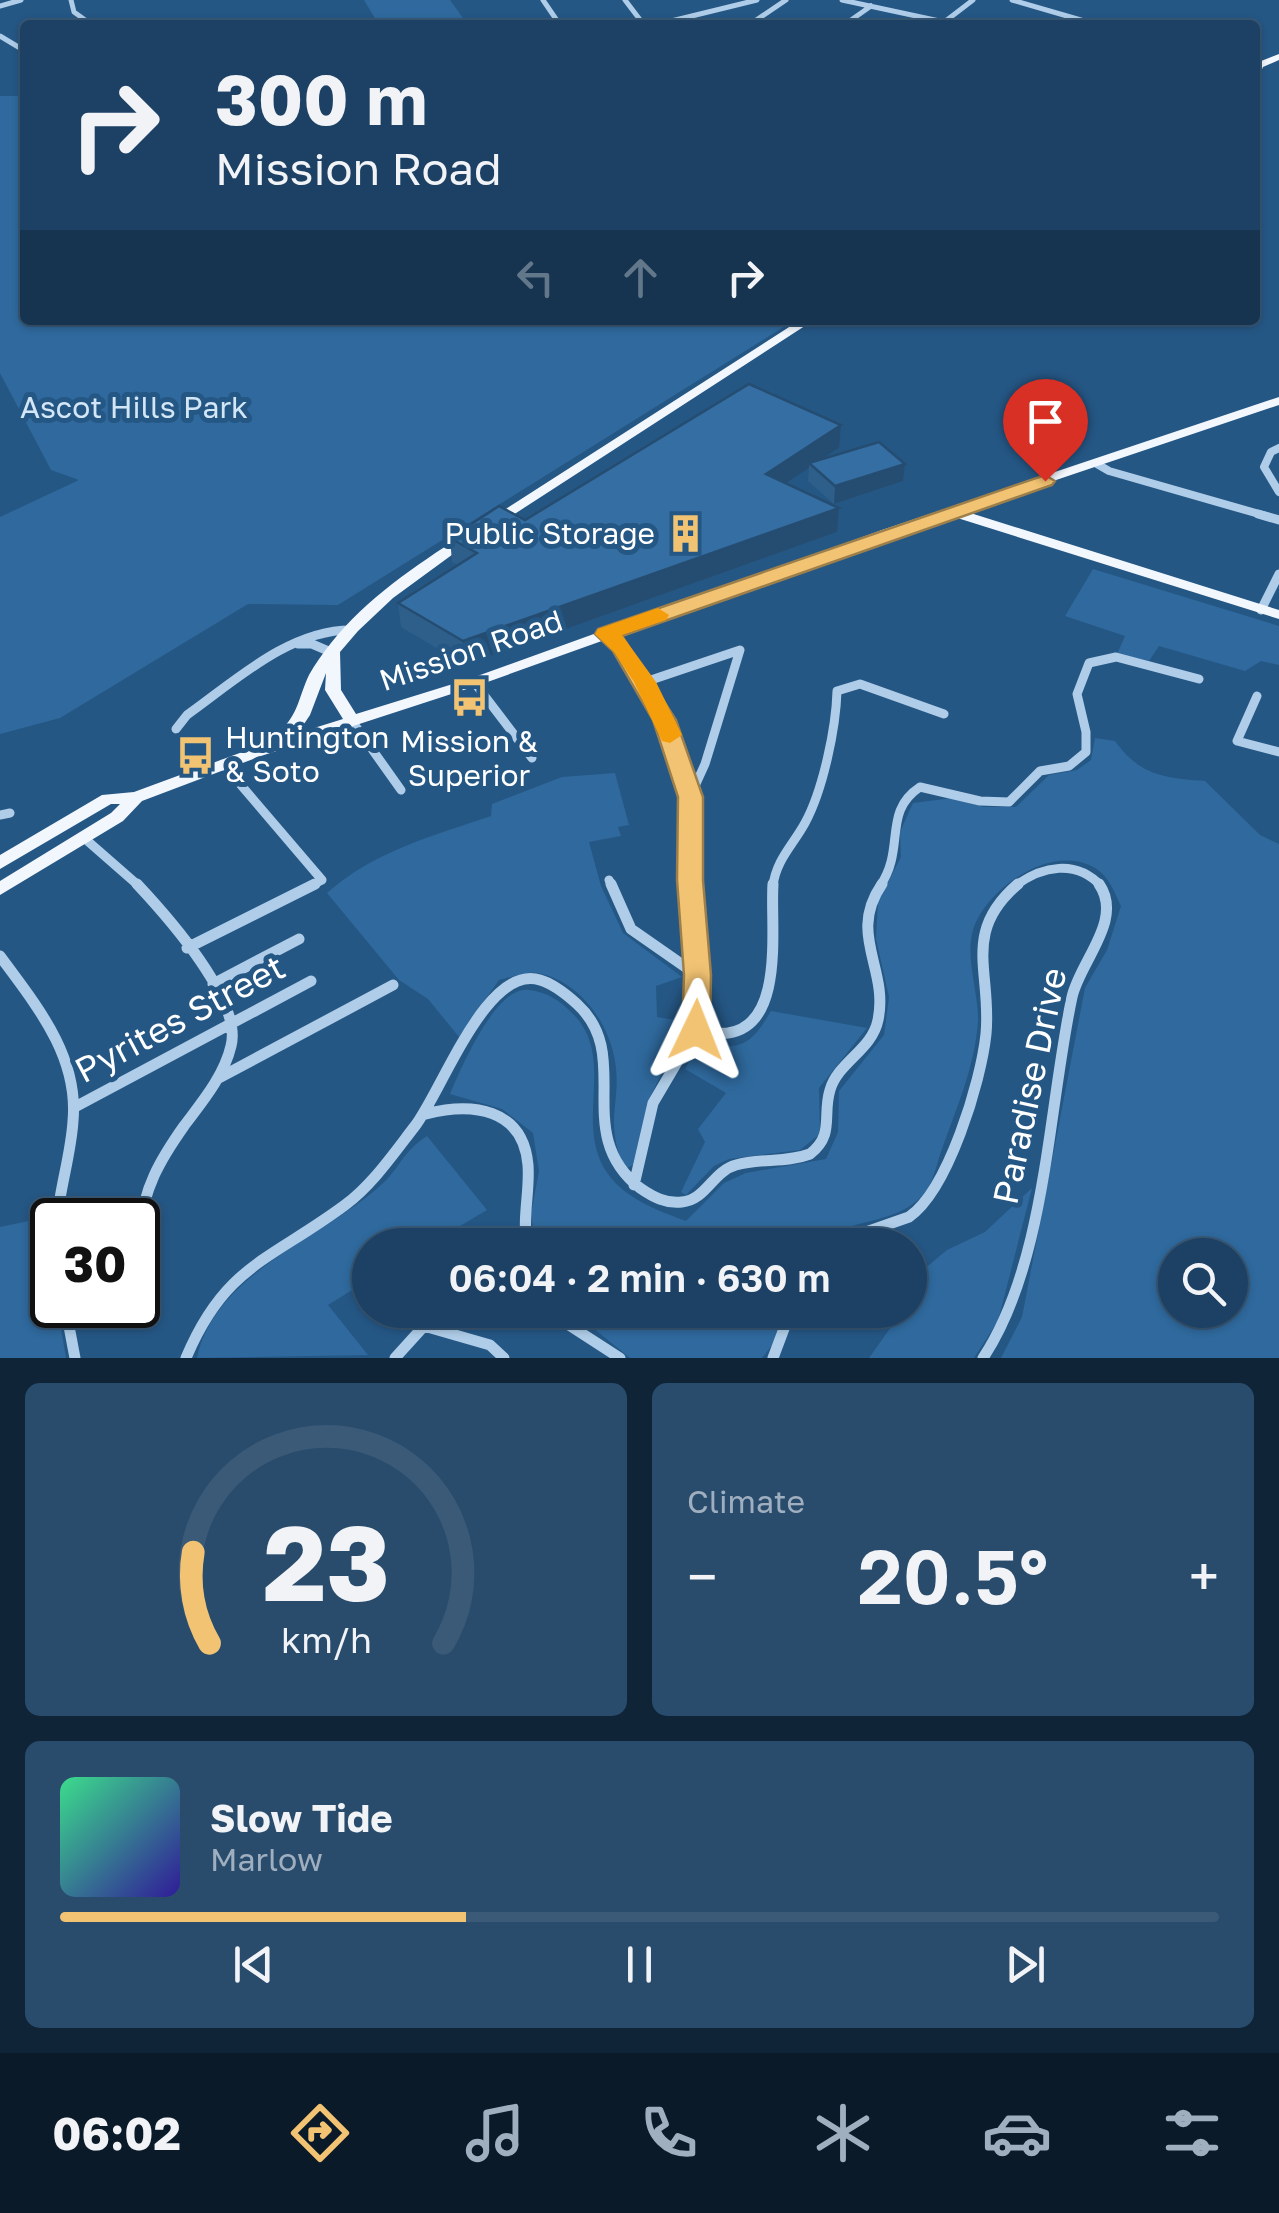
<!DOCTYPE html>
<html lang="en">
<head>
<meta charset="utf-8">
<style>
  body { margin:0; font-family:"Golos Text",sans-serif; background:#294c6d; color:#f1f3f6; height:100vh; display:flex; flex-direction:column; font-size:38px; white-space:nowrap }
  * { box-sizing:border-box; margin:0 }
  p { font-size:32px; color:#a0afbf }
  .icon { flex:none; width:55px; height:55px; fill:none; stroke:currentColor; stroke-width:2; stroke-linecap:round; stroke-linejoin:round }
  .map { position:relative; height:1358px; overflow:hidden }
  .details { display:flex; flex-direction:column; gap:25px; padding:25px; background:#0f2437; flex:1 }
  .details>* { flex:none }
  .top-card { position:absolute; left:20px; top:20px; width:1240px; height:305px; border-radius:10px; box-shadow:0 2px 8px #0004,0 0 0 2px #3a5a78; background:#1c4164; color:#f1f3f6; overflow:hidden }
  .tools { position:absolute; left:1158px; top:1238px; display:grid; gap:20px }
  .tools a { display:grid; place-items:center; width:90px; height:90px; border-radius:50%; background:#1c4164; box-shadow:0 2px 8px #0004,0 0 0 2px #3a5a78; font-size:50px }
  .speed { position:absolute; left:30px; top:1198px; display:flex; gap:20px; font-size:50px; font-weight:700; text-align:center }
  .speed>* { display:grid; place-content:center; width:130px; height:130px; border-radius:50%; background:#1c4164; box-shadow:0 2px 8px #0004,0 0 0 2px #3a5a78; line-height:1 }
  .speed .limit { border:5px solid #111; border-radius:15px; background:#fff; color:#111 }
  .pin { position:absolute; display:grid; place-items:center; width:85px; height:85px; color:#fff; margin:-102px -42px; border-radius:50% 50% 50% 0; rotate:-45deg; box-shadow:0 0 10px #0007 }
  .pin .icon { rotate:45deg }
  .me { position:absolute; width:110px; margin:-55px; rotate:2deg; stroke-linejoin:round; filter:drop-shadow(0 0 8px #0008) }
  .turn { display:flex; align-items:center; gap:35px; height:210px; padding:0 30px; font-size:45px }
  .turn .icon { width:130px; height:130px; stroke-width:2.5 }
  .turn b { display:block; font-size:70px; line-height:85px }
  .lanes { display:flex; align-items:center; height:95px; padding:0 30px; background:#0003; justify-content:center; gap:50px; direction:ltr }
  .lanes .off { opacity:.35 }
  .big { font-size:75px; font-weight:600; line-height:1.1 }
  .details .widget { flex:1; display:flex; flex-direction:column; justify-content:center; gap:15px; min-width:0; padding:0 35px; border-radius:15px; background:#294c6d }
  .details .dial { align-items:center; gap:0 }
  .dial svg { height:260px; overflow:visible; fill:none; stroke:#3a5a78; stroke-width:7; stroke-linecap:round; text-anchor:middle }
  .dial text { fill:#f1f3f6; stroke:none }
  .song { display:flex; align-items:center; gap:30px }
  .cover { width:120px; height:120px; border-radius:15px; background:linear-gradient(135deg,hsl(150 70% 55%),hsl(250 70% 35%)) }
  .played { height:10px; border-radius:5px; background:linear-gradient(90deg,#f2c373 35%,#3a5a78 35%) }
  .keys { display:flex; justify-content:space-around; direction:ltr }
  .heat { display:flex; justify-content:space-between; align-items:center; font-size:55px; direction:ltr }
  .details .tiles { flex:1; display:grid; gap:25px; grid-template-columns:1fr 1fr }
  .widget:last-child { grid-column:span 2 }
  .trip { position:absolute; left:352px; top:1228px; width:575px; height:100px; border-radius:50px; background:#1c4164; box-shadow:0 2px 8px #0004,0 0 0 2px #3a5a78; font-weight:600; line-height:100px; text-align:center }
  .tab-bar { display:flex; height:160px; justify-content:space-around; align-items:center; background:#0b1a28; color:#a0afbf }
  .tab-bar .icon { width:70px; height:70px }
  .tab-bar .current { color:#f2c373 }
  .tab-bar b { font-size:45px; color:#f1f3f6 }
  .map>svg:first-child { display:block }
</style>
</head>
<body>
<div class="map">
<svg width="1279" height="1358" viewBox="0 0 1279 1358">
  <rect width="100%" height="100%" fill="#255785"/>
  <!-- green -->
  <path fill="#2f699d" fill-rule="evenodd" d="M364 0H450L468 25H379Z
    M0 96H25V320H795L338 605 248 604 60 718 0 734V517L79 480 51 470 0 373Z
    M1093 569 1279 626V665L1261 661 1245 671 1159 646 1149 661 1117 654 1125 636 1065 616Z
    M1095 738 1115 741C1140 776 1165 778 1205 781L1260 835 1279 844V1358H1001L1022 1317 1085 988 1107 950 1121 906C1113 889 1107 872 1089 865 1048 847 993 886 976 922 962 952 979 990 978 1021 975 1067 956 1109 941 1152 937 1163 934 1178 928 1188 902 1228 847 1215 815 1245H536L531 1214 539 1171 533 1133 502 1109 450 1094C461 1068 496 985 529 990 550 993 560 1001 574 1015 615 1058 576 1119 604 1168 621 1197 656 1210 686 1221L724 1183 746 1173 826 1159 838 1132 839 1091 884 1035 889 997 876 939 878 901 901 857 900 832 913 803 953 798 984 807H1016L1049 775 1077 770 1091 760ZM1175 1255H1230V1310H1175Z
    M615 773 629 825 618 827 621 836 589 842 601 886 623 933 682 977 656 986 657 1017 687 1022 648 1101 633 1165 625 1169C603 1121 622 1103 615 1061 609 1023 579 980 537 973 526 971 509 978 499 980L459 1037 428 999 399 980 327 893C374 851 433 836 491 816L492 804 562 777Z
    M771 1011 867 1028 819 1088 820 1134 800 1150 729 1159 714 1166 686 1195 681 1192 705 1142 698 1129 726 1093 685 1069 698 1045C740 1048 749 1049 771 1011Z
    M427 1136 487 1210 428 1245H370V1279L328 1305 368 1355 197 1358C214 1274 322 1238 380 1186 400 1169 400 1154 427 1136Z
    M1032 1188 998 1321 974 1358H869L903 1310H910V1281L947 1250 985 1232Z
    M43 1218 52 1277V1305H57L66 1358H0V1227Z
    M571 1310H784L773 1344 762 1358H630Z"/>
  <g fill="none" stroke-linecap="round" stroke-linejoin="round">
    <!-- minor-far3 -->
    <path stroke="#afcde8" stroke-width="5" d="M71 0 74 12 92 25
      M543 0 560 25
      M625 0 644 25
      M842 0 958 25
      M1012 0 1098 25
      M0 6 21 0
      M943 23 973 0
      M655 25 757 0
      M749 25 786 0
      M844 25 871 6
      M0 36 25 51"/>
    <!-- minor-far2 -->
    <path stroke="#afcde8" stroke-width="8" d="M1279 448 1271 452 1264 467 1279 492
      M1097 464 1109 471 1266 516"/>
    <!-- minor-far1 -->
    <path stroke="#afcde8" stroke-width="9" d="M1258 514 1279 520
      M1261 610 1279 574
      M606 633C641 666 685 751 690 799 693 828 689 858 690 886
      M298 644H312L333 653
      M474 682 532 758
      M645 682 740 650 705 764 690 797
      M1257 696 1237 741 1279 752
      M352 721 401 790
      M176 729 187 715C235 681 289 630 351 630
      M223 764 322 880 310 886
      M0 815 10 813
      M83 837 139 886
      M609 880 612 886
      M773 886C776 860 793 845 805 823 823 790 836 728 837 691L860 684 944 714
      M880 886C906 848 882 812 920 787L980 801 1009 802 1040 771 1069 766 1086 752V732L1077 694 1089 663 1116 657 1199 679
      M1015 886C1042 866 1076 859 1101 886"/>
    <!-- minor -->
    <path stroke="#afcde8" stroke-width="11" d="M137 884C167 916 243 1001 231 1046 224 1076 202 1102 184 1126 160 1160 143 1189 140 1231
      M611 884 631 929 697 975
      M187 948 315 884
      M0 956C36 1005 79 1056 73 1121 71 1154 60 1187 57 1220
      M213 984 299 939
      M696 1030C706 1031 718 1034 728 1033 786 1025 770 925 773 884
      M219 1078 393 985
      M75 1107 311 981
      M426 1114C472 1102 523 1108 528 1165 530 1192 522 1218 527 1245
      M634 1185 653 1103 696 1030 697 975 690 884
      M829 1245 909 1217C948 1190 981 1082 986 1034 992 972 961 933 1018 884
      M65 1305 75 1358
      M526 1310 540 1316H555L620 1358
      M424 1326 490 1345 504 1358
      M186 1358C225 1265 271 1260 345 1205 373 1184 394 1153 415 1126 442 1091 487 963 540 980 554 984 566 994 577 1004 635 1057 570 1133 640 1188 653 1197 666 1204 682 1202 706 1200 713 1171 736 1165 761 1158 786 1163 810 1154 835 1134 822 1116 830 1090 838 1062 872 1050 878 1020 889 968 847 935 882 884
      M395 1358 424 1326 449 1310
      M773 1358 791 1310
      M983 1358C1046 1263 1048 1109 1072 997 1080 961 1124 920 1099 884"/>
    <!-- primary -->
    <path fill="#f2f7fe" fill-rule="evenodd" d="M1279 54V60L1263 67 1259 76H1255L1256 63Z
      M800 320H814L496 526 491 527 484 523Z
      M1279 397V405L964 511 1279 610V619L951 516 479 685 261 756 142 801 123 821 0 895V881L111 813 120 804H111L0 869V855L102 795 134 792 275 740V734C298 719 298 698 309 675 315 664 323 653 331 643 367 598 415 566 463 535L468 534 475 538 393 598 358 631 340 652 341 690 356 714 469 679 882 530ZM326 673 325 690 343 719 298 733 310 715Z"/>
  </g>
  <!-- wall -->
  <path fill="#2e5f8b" d="M839 448 821 460 903 481 834 504 808 481 809 468 786 483 837 532 465 665 401 627 398 603 458 565 452 562 450 538Z"/>
  <!-- shaded-wall -->
  <path fill="#254d71" d="M841 425 839 448 812 466 809 463V468L765 497 766 474Z
    M905 464 903 481 834 504 835 486Z
    M839 508 837 532 465 665 463 641Z"/>
  <!-- building -->
  <path fill="#356ea2" stroke="#254d71" stroke-width="2.5" d="M749 384 841 425 766 474 839 508 463 641 398 603 477 553 450 538 499 506 525 520Z
    M879 442 905 464 835 486 809 463Z"/>
  <!-- route -->
  <path fill="#f2c373" stroke="#9d7f4b" stroke-width="2.5" d="M1045 475 1055 481 1052 485 622 636 676 720 703 797V880L711 975 710 1030 706 1038 696 1041 686 1038 682 1030 684 975 677 880 678 797 653 720 613 651 595 634 598 629Z"/>
  <!-- slow -->
  <path fill="#f59e0b" d="M658 608 669 615 666 620 622 635 656 682 682 735 670 743 662 741 634 682 614 652 595 634 598 629Z"/>
  <!-- icons -->
  <defs>
    <symbol id="building-bare" viewBox="-9 -9 18 18"><path d="M-4-6H4V6H1V3H-1V6H-4ZM-2.5-4.3h1.7v1.8h-1.7ZM.8-4.3h1.7v1.8H.8ZM-2.5-1h1.7V.8h-1.7ZM.8-1h1.7V.8H.8Z" fill="#f2c373" stroke="#255785" stroke-width="2.5" paint-order="stroke"/></symbol>
    <symbol id="bus-bare" viewBox="-9 -9 18 18"><path d="M-5-6H5V4H4V6H2V4H-2V6H-4V4H-5ZM-3.5-4V0h7V-4ZM-3.5 1.2v1.5H-2V1.2ZM2 1.2v1.5H3.5V1.2Z" fill="#f2c373" stroke="#255785" stroke-width="2.5" paint-order="stroke"/></symbol>
  </defs>
  <g fill-rule="evenodd">
    <use href="#building-bare" x="658" y="506" width="55" height="55"/>
    <use href="#bus-bare" x="442" y="670" width="55" height="55"/>
    <use href="#bus-bare" x="168" y="728" width="55" height="55"/>
  </g>
  <g text-anchor="middle" stroke-width="10" stroke-linejoin="round" paint-order="stroke">
    <!-- park labels -->
    <g font-size="30" fill="#d3e6f6" stroke="#255785">
      <text x="134" y="418">Ascot Hills Park</text>
    </g>
    <!-- poi labels -->
    <g font-size="30" fill="#fff" stroke="#255785" text-anchor="end">
      <text x="655" y="544">Public Storage</text>
      <text x="225" y="748" text-anchor="start">Huntington<tspan x="225" dy="34">&amp; Soto</tspan></text>
      <text x="469" y="752" text-anchor="middle">Mission &amp;<tspan x="469" dy="34">Superior</tspan></text>
    </g>
    <!-- street labels -->
    <g font-size="30" fill="#fff" stroke="#255785">
      <text transform="translate(471 651) rotate(-19)" y="10">Mission Road</text>
    </g>
    <!-- near-street labels -->
    <g font-size="35" fill="#fff" stroke="#255785">
      <text transform="translate(180 1019) rotate(-28)" y="12">Pyrites Street</text>
      <text transform="translate(1030 1086) rotate(-78)" y="12">Paradise Drive</text>
    </g>
  </g>
</svg>
<div class="tools">
<a><svg class="icon" aria-label="search" viewBox="0 0 24 24"><circle cx="10" cy="10" r="6"/><path d="M15 15l6 6"/></svg></a>
</div>
<div class="speed"><div class="limit">30</div></div>
<div class="pin" style="left:1045px;top:481px;background:#d93025"><svg class="icon" aria-label="arrive" viewBox="0 0 24 24"><path d="M6 21V4h12l-3 4 3 4H6"/></svg></div>
<svg class="me" style="left:696px;top:1030px" viewBox="-20 -20 40 40"><path d="M0-17L14 15 0 8-14 15z" fill="#f2c373" stroke="#fff" stroke-width="4"/></svg>
<div class="trip">06:04 · 2 min · 630 m</div>
<div class="top-card">
<div class="turn"><svg class="icon" aria-label="right" viewBox="0 0 24 24"><path d="M7 20v-9h11M14 6l5 5-5 5"/></svg><div><b>300 m</b>Mission Road</div></div>
<div class="lanes"><svg class="icon off" aria-label="left" viewBox="0 0 24 24"><path d="M17 20v-9H6M10 6l-5 5 5 5"/></svg><svg class="icon off" aria-label="ahead" viewBox="0 0 24 24"><path d="M12 20V5M6 11l6-6 6 6"/></svg><svg class="icon" aria-label="right" viewBox="0 0 24 24"><path d="M7 20v-9h11M14 6l5 5-5 5"/></svg></div>
</div>
</div>
<section class="details">
<div class="tiles">
<div class="widget dial"><svg viewBox="0 0 100 80">
<path d="M14 69A42 42 0 1 1 86 69"/>
<path d="M14 69A42 42 0 0 1 9 41" stroke="#f2c373"/>
<text x="50" y="56" font-size="32" font-weight="700">23</text>
<text x="50" y="72" font-size="11">km/h</text>
</svg></div>
<div class="widget"><p>Climate</p>
<div class="heat"><a>−</a><b class="big">20.5°</b><a>+</a></div>
</div>
<div class="widget">
<div class="song"><i class="cover"></i><div><b>Slow Tide</b><p>Marlow</p></div></div>
<div class="played"></div>
<div class="keys"><svg class="icon" aria-label="previous" viewBox="0 0 24 24"><path d="M18 5L8 12l10 7zM5 5v14"/></svg><svg class="icon" aria-label="pause" viewBox="0 0 24 24"><path d="M8 5v14M16 5v14"/></svg><svg class="icon" aria-label="next" viewBox="0 0 24 24"><path d="M6 5l10 7-10 7zM19 5v14"/></svg></div>
</div>
</div>
</section>
<nav class="tab-bar">
<b>06:02</b>
<svg class="icon current" aria-label="directions" viewBox="0 0 24 24"><path d="M12 3l9 9-9 9-9-9zM9 14v-3h6M13 9l2 2-2 2"/></svg>
<svg class="icon" aria-label="music" viewBox="0 0 24 24"><path d="M9 18V5l10-2v13"/><circle cx="6" cy="18" r="3"/><circle cx="16" cy="16" r="3"/></svg>
<svg class="icon" aria-label="phone" viewBox="0 0 24 24"><path d="M5 4h4l2 5-3 2q2 4 5 5l2-3 5 2v4C11 20 4 13 5 4z"/></svg>
<svg class="icon" aria-label="climate" viewBox="0 0 24 24"><path d="M12 3v18M4 7l16 10M4 17L20 7"/></svg>
<svg class="icon" aria-label="car" viewBox="0 0 24 24"><path d="M5 17H2v-5l4-1 3-4h7l3 4 3 1v5h-3M9 17h6M6 11h13"/><circle cx="7" cy="17" r="2"/><circle cx="17" cy="17" r="2"/></svg>
<svg class="icon" aria-label="filters" viewBox="0 0 24 24"><path d="M4 7h16M4 17h16"/><circle cx="9" cy="7" r="2"/><circle cx="15" cy="17" r="2"/></svg>
</nav>
</body>
</html>
